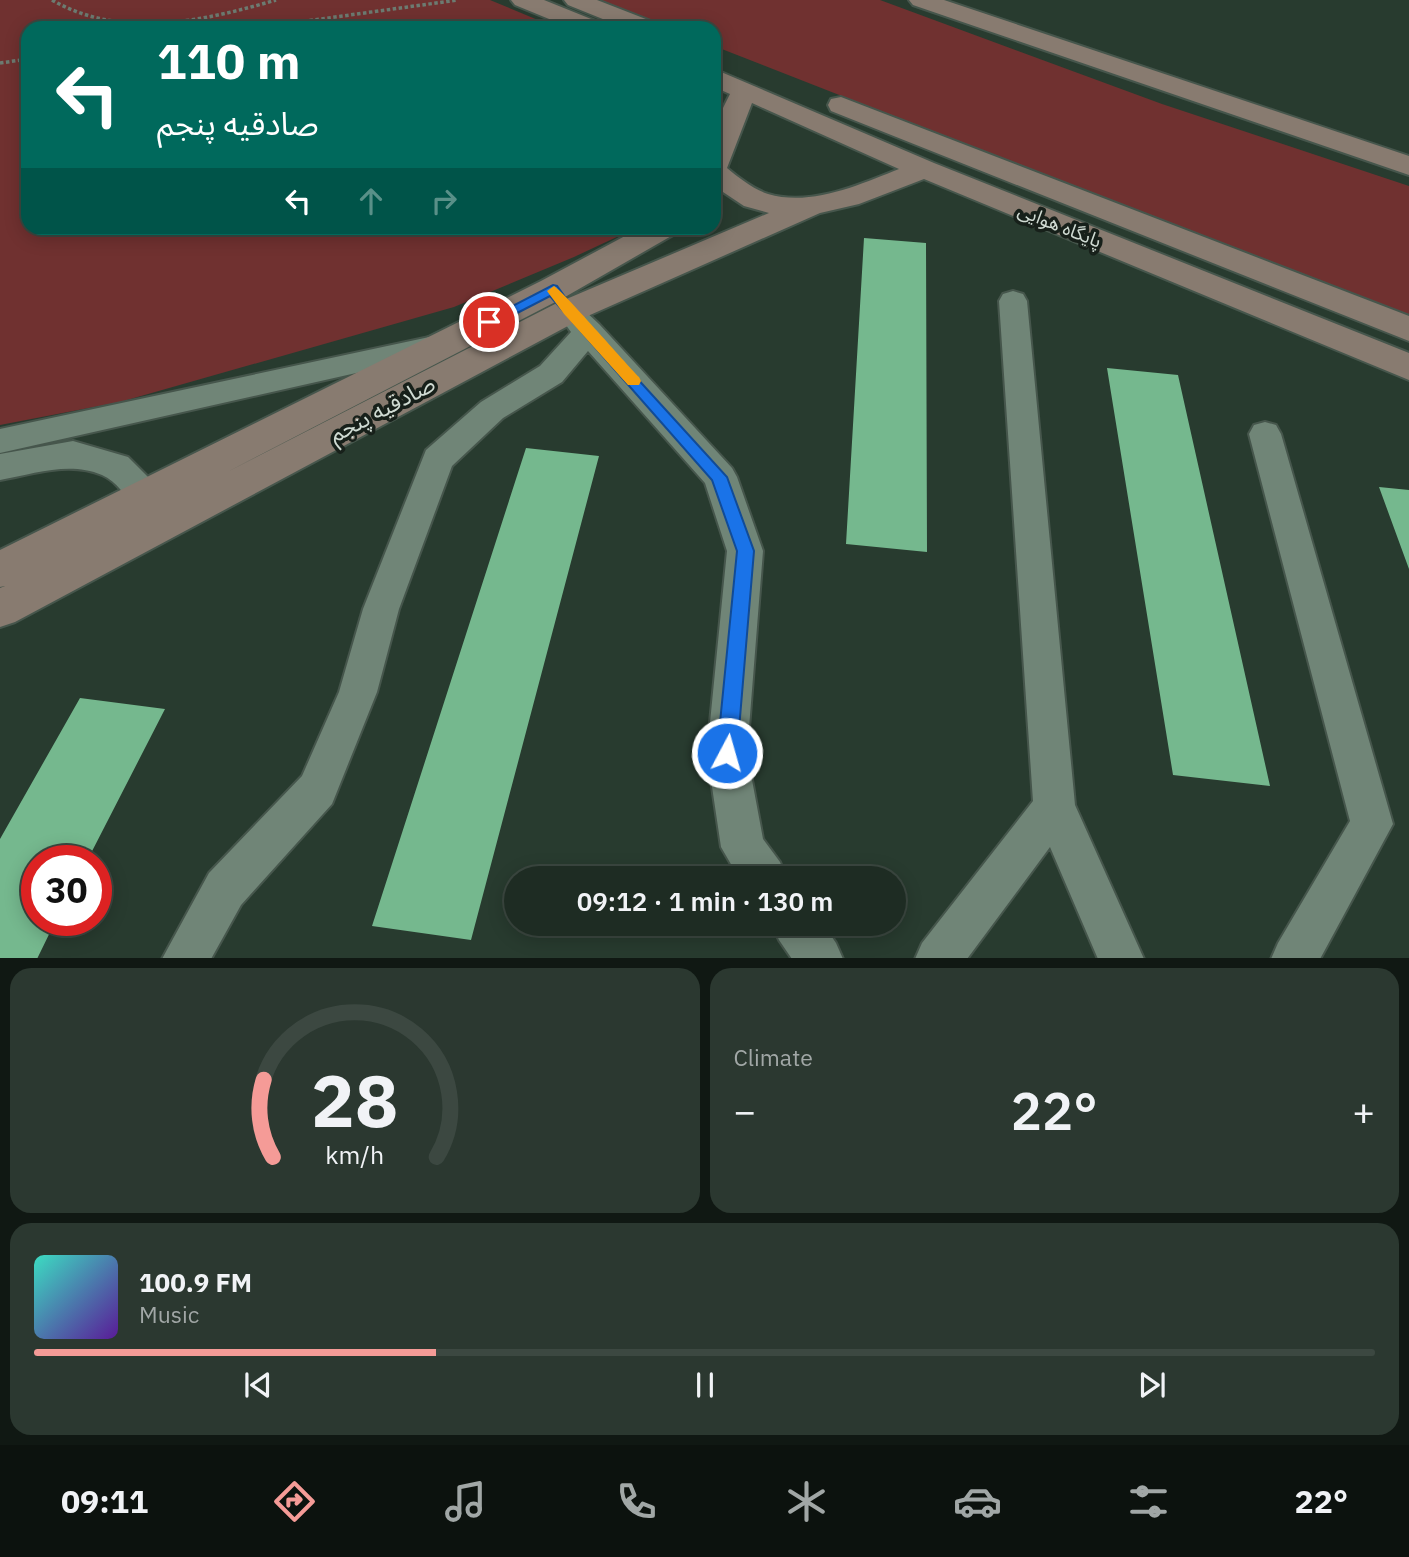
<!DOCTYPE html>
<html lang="en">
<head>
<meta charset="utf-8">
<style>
  body { margin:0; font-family:"IBM Plex Sans","Noto Sans Arabic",sans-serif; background:#2b3830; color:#f1f3f6; height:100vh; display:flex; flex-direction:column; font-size:26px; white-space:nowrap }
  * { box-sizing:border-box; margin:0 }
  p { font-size:23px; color:#a1a7a6 }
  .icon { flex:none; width:38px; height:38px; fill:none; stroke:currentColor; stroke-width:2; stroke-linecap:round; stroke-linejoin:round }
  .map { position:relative; height:958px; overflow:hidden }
  .drawer { display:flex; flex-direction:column; gap:10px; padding:10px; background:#101813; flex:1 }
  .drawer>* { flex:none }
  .guide { position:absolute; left:21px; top:21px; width:700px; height:214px; border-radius:21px; box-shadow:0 4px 18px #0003,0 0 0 2px #3c4841; background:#00695c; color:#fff; overflow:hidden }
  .speed { position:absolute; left:21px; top:845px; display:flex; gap:14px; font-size:35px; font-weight:700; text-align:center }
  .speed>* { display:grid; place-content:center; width:91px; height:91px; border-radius:50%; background:#1e2c23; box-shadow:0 4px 18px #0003,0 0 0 2px #3c4841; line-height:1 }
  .speed .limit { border:10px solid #d22; background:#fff; color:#111 }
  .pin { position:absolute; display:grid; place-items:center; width:60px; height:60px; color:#fff; margin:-30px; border:4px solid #fff; border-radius:50%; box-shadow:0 2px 7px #0007 }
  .me { position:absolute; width:77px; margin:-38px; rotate:6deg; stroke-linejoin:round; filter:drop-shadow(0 0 5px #0008) }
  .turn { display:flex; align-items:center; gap:24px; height:147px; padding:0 21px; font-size:32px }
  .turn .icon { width:91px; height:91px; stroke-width:2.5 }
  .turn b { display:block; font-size:49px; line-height:60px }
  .lanes { display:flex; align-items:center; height:66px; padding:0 21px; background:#0003; justify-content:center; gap:35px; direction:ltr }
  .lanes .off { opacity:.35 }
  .big { font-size:52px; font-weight:600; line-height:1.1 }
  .drawer .widget { flex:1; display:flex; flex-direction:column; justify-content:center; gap:10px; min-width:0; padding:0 24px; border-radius:21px; background:#2b3830 }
  .drawer .dial { align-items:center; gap:0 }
  .dial svg { height:182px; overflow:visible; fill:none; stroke:#3c4841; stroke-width:7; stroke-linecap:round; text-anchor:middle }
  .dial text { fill:#f1f3f6; stroke:none }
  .song { display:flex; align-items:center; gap:21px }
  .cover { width:84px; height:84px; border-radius:10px; background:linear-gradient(135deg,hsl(170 70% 55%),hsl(270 70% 35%)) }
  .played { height:7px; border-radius:4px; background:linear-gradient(90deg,#f59b97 30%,#3c4841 30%) }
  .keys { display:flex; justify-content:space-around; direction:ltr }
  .heat { display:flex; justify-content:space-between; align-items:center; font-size:38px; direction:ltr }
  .drawer .tiles { flex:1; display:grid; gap:10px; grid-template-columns:1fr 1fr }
  .widget:last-child { grid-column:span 2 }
  .trip { position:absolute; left:504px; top:866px; width:402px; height:70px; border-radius:35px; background:#1e2c23; box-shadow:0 4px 18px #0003,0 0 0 2px #3c4841; font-weight:600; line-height:70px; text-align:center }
  .dock { display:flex; height:112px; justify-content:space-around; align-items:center; background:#0c120e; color:#a1a7a6 }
  .dock .icon { width:49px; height:49px }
  .dock .current { color:#f59b97 }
  .dock b { font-size:32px; color:#f1f3f6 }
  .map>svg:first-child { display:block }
</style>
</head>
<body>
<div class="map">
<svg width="1409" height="959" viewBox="0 0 1409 959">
  <rect width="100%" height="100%" fill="#283b2f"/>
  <!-- green -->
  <path fill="#703130" d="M0 0H490L557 28H28V228H636L574 257 454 307 120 402 0 425Z
    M595 0H880L1162 104 1409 186V318L714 46V28H667Z"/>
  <!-- building -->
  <path fill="#75b88e" d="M864 238 926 243 927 552 846 544Z
    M1107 368 1178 375 1270 786 1173 775Z
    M526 448 599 456 471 940 372 926Z
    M1379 487 1409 490V569Z
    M80 698 165 709 87 861H37V920H56L37 959H0V839Z"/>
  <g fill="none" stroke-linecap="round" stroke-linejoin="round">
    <defs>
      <path id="street" d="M1013 291 1023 294 1027 301 1075 805 1144 959H1098L1050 847 967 959H915L922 943 1033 801 999 301 1003 294Z
        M574 307 584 310 599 324 732 468 737 477 763 551 747 753 763 839 780 862 786 878H739L721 847 707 753 727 551 705 483 588 351 562 382 503 418 452 466 399 609 377 692 332 804 241 905 211 959H162L209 873 302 776 339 692 363 609 426 450 481 402 540 366 571 332 560 317 564 310Z
        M434 336 445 339 449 346 445 353 0 453V429Z
        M1265 422 1276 425 1281 434 1393 824 1320 959H1271L1278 943 1350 821 1249 434 1254 425Z
        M73 441 128 457 178 507 183 517 178 527C141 539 131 487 102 475 69 461 34 474 0 480V454Z
        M772 924H823L836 943 843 959H792L779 940Z"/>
      <path id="secondary" d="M511 0H544L601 23 604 28H571L515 5Z
        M564 0H597L656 23 659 28H625L568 5Z
        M909 0H944L1409 156V175L913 5Z
        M714 69 934 163 1409 353V380L924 179 859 204 820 213 581 319 15 622 0 627V588L5 586 0 587V550L541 281 640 228H677L673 235 565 297 227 472 557 303 769 213 744 206 714 186V126L730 94 714 87ZM752 103 899 169C861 184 811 207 768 194 753 189 739 178 727 168Z
        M841 97 1409 316V341L831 111 828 105 831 99Z"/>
    </defs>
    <!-- street casing -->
    <use href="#street" stroke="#46564c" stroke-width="4"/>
    <!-- secondary casing -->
    <use href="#secondary" stroke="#46564c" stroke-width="4"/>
    <!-- path -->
    <path stroke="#6c7b71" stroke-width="3.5" stroke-dasharray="3.5 2.5" stroke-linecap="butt" d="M52 0C121 40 204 21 276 0
      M256 28 458 0
      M0 63 28 59"/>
    <!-- street -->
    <use href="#street" fill="#708577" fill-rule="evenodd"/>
    <!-- secondary -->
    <use href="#secondary" fill="#887b70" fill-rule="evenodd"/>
  </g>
  <!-- route -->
  <path fill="#1a73e8" stroke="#114b97" stroke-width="2" d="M553 285 557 286 573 308 727 477 754 551 737 753 734 760 727 763 720 760 717 753 737 551 712 480 550 296 494 325 489 326 482 322Z"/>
  <!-- slow -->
  <path fill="#f59e0b" d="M554 286C561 289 627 365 639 377L641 381 639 385H628L564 314 547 291Z"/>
  <g text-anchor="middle" stroke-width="7" stroke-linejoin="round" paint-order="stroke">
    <!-- far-street labels -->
    <g font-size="19" fill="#d0dbd3" stroke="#17201a">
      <text transform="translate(1060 225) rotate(22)" y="7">پایگاه هوایی</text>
    </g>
    <!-- street labels -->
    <g font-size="23" fill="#d0dbd3" stroke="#17201a">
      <text transform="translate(382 409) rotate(-28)" y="8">صادقیه پنجم</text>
    </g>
  </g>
</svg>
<div class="speed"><div class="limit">30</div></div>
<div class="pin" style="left:489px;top:322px;background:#d93025"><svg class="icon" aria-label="arrive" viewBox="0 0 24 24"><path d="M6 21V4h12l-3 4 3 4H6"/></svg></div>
<svg class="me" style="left:727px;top:753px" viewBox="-20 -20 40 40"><circle r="17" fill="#1a73e8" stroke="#fff" stroke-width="3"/><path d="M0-11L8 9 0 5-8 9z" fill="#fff"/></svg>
<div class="trip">09:12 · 1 min · 130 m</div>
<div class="guide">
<div class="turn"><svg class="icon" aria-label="left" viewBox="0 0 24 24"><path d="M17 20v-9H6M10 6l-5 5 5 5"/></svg><div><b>110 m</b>صادقیه پنجم</div></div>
<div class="lanes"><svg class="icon" aria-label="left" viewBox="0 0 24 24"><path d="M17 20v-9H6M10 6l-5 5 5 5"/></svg><svg class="icon off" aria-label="ahead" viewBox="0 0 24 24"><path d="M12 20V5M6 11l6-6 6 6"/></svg><svg class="icon off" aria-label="right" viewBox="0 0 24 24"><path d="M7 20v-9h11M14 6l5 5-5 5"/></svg></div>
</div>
</div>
<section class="drawer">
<div class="tiles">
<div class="widget dial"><svg viewBox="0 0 100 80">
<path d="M14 69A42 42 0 1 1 86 69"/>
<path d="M14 69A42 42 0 0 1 10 35" stroke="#f59b97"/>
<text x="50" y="56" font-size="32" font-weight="700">28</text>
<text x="50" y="72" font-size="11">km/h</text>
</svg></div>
<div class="widget"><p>Climate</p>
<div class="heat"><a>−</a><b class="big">22°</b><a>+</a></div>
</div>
<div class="widget">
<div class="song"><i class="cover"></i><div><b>100.9 FM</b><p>Music</p></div></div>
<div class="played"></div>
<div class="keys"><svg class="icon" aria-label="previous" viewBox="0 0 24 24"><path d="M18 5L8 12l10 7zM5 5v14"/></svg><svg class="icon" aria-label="pause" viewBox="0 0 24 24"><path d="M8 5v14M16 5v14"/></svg><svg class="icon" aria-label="next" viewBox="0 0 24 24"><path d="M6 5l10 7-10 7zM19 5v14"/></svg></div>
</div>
</div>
</section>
<nav class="dock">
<b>09:11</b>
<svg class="icon current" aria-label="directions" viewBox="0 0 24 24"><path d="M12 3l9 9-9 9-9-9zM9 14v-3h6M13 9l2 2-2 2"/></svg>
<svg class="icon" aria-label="music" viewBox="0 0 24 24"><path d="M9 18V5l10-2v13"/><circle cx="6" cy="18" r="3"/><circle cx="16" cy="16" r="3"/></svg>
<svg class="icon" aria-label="phone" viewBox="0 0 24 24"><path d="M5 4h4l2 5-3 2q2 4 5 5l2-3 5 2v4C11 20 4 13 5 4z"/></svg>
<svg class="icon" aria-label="climate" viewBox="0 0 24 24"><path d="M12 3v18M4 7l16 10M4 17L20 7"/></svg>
<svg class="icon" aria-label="car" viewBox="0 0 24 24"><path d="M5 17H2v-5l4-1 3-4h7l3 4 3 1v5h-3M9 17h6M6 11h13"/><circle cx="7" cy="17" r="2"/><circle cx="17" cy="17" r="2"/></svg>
<svg class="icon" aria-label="filters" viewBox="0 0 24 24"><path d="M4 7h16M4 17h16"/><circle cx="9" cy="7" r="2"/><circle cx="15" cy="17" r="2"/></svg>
<b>22°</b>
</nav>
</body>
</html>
